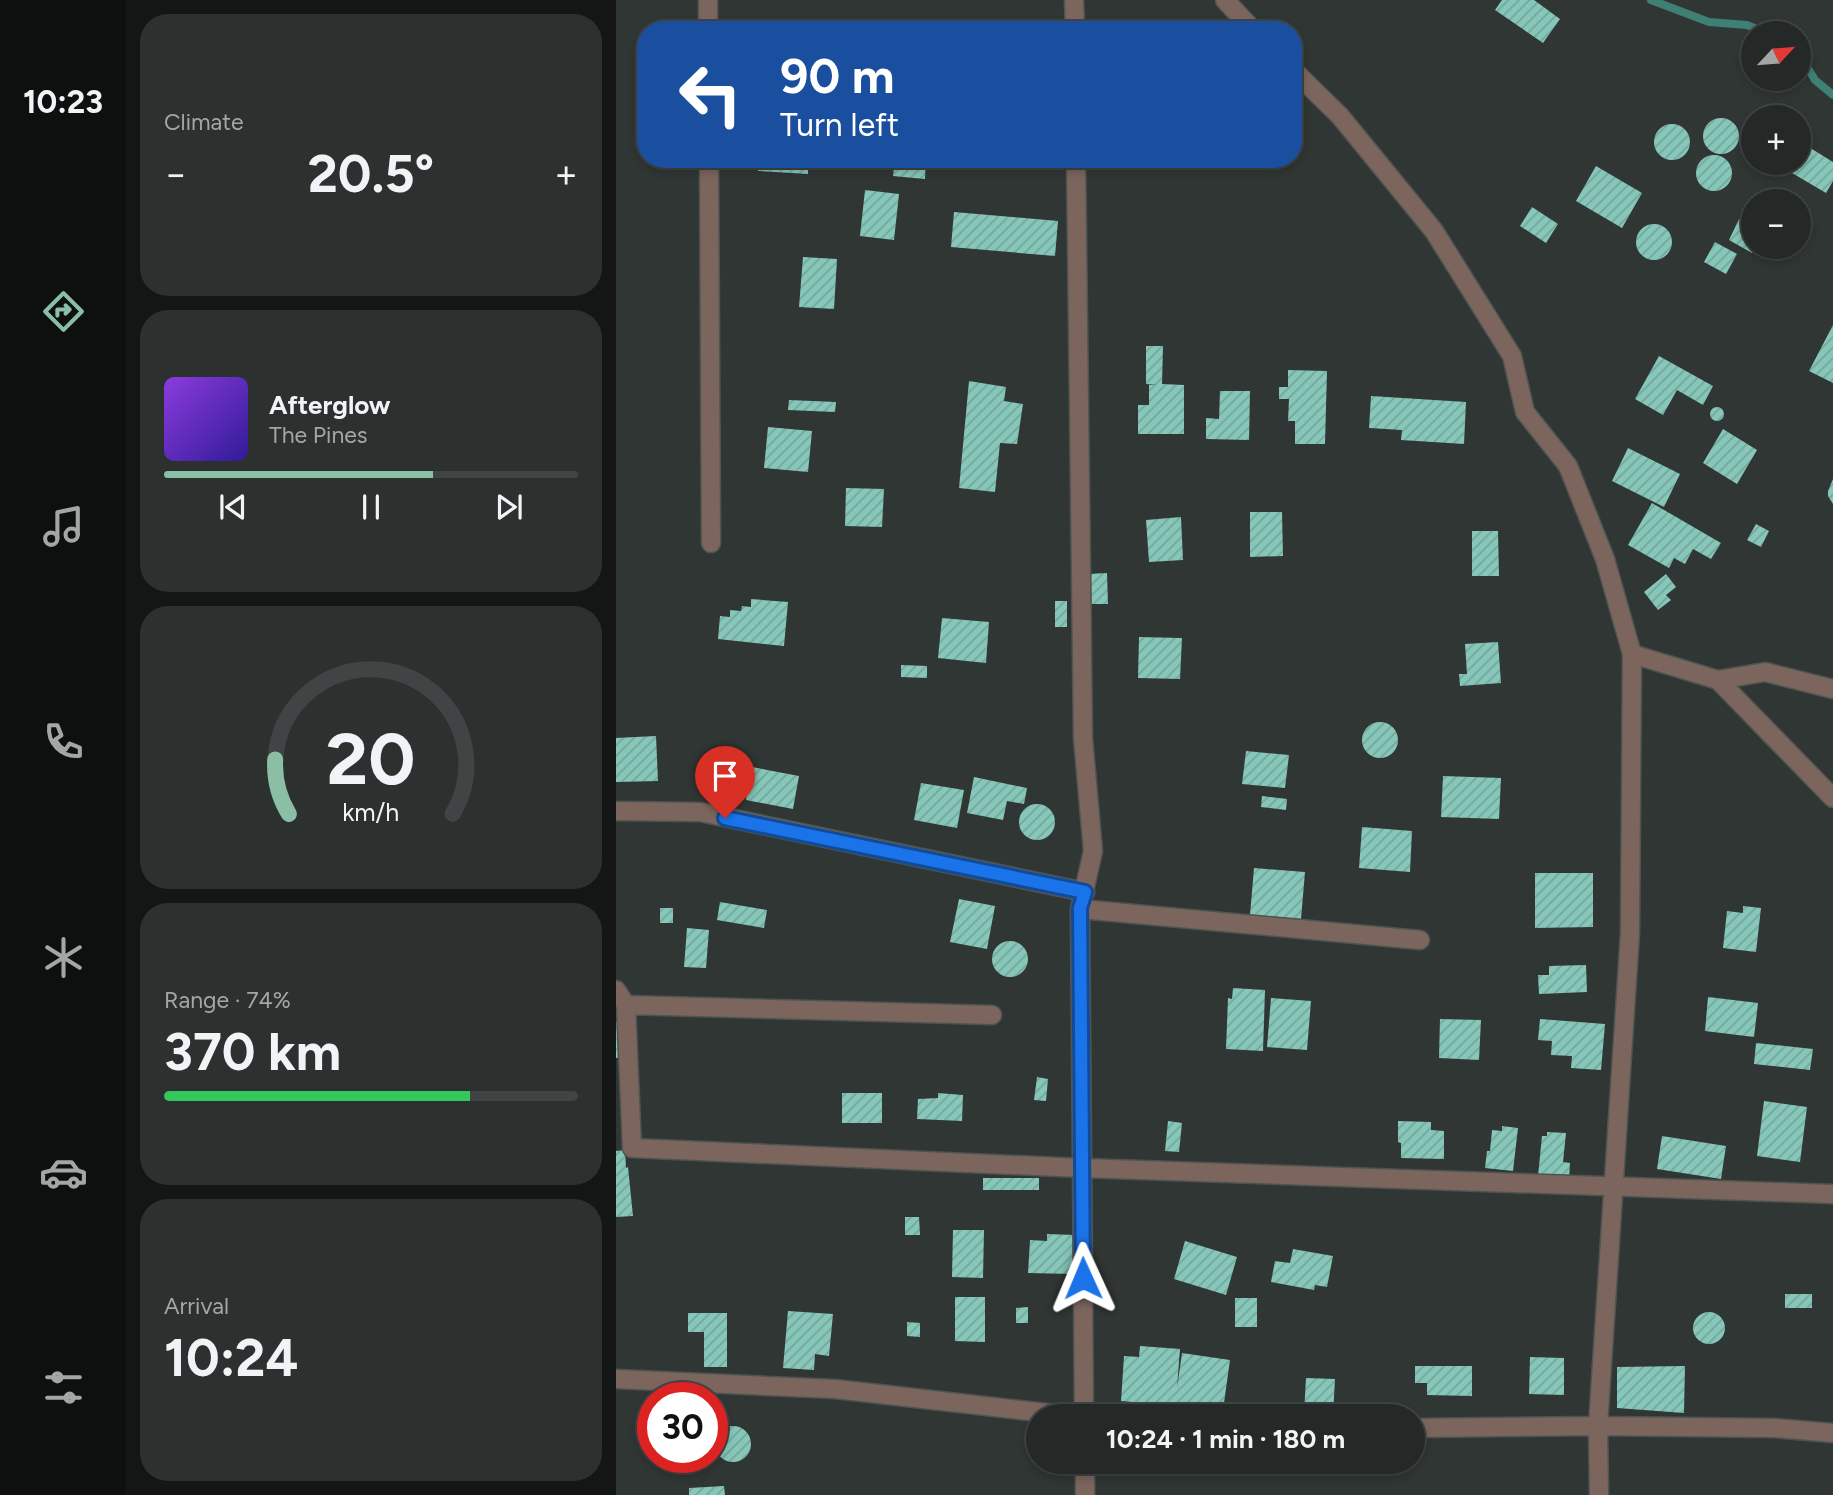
<!DOCTYPE html>
<html lang="en">
<head>
<meta charset="utf-8">
<style>
  body { margin:0; font-family:Figtree,sans-serif; background:#2c302f; color:#f1f3f6; height:100vh; display:flex; flex-direction:column; font-size:26px; white-space:nowrap }
  * { box-sizing:border-box; margin:0 }
  p { font-size:23px; color:#a3a6a7 }
  .icon { flex:none; width:38px; height:38px; fill:none; stroke:currentColor; stroke-width:2; stroke-linecap:round; stroke-linejoin:round }
  .map { position:relative; flex:1; overflow:hidden }
  .panel { display:flex; flex-direction:column; gap:14px; padding:14px; background:#141615; width:490px }
  .panel>* { flex:none }
  .hud { position:absolute; left:21px; top:21px; width:665px; height:147px; border-radius:28px; box-shadow:0 4px 10px #0003,0 0 0 2px #414444; background:#1a4fa0; color:#fff; overflow:hidden }
  .needle { width:46px; rotate:64deg }
  .buttons { position:absolute; left:1125px; top:21px; display:grid; gap:14px }
  .buttons a { display:grid; place-items:center; width:70px; height:70px; border-radius:50%; background:#242827; box-shadow:0 4px 10px #0003,0 0 0 2px #414444; font-size:35px }
  .speed { position:absolute; left:21px; top:1382px; display:flex; gap:14px; font-size:35px; font-weight:700; text-align:center }
  .speed>* { display:grid; place-content:center; width:91px; height:91px; border-radius:50%; background:#242827; box-shadow:0 4px 10px #0003,0 0 0 2px #414444; line-height:1 }
  .speed .limit { border:10px solid #d22; background:#fff; color:#111 }
  .pin { position:absolute; display:grid; place-items:center; width:60px; height:60px; color:#fff; margin:-72px -30px; border-radius:50% 50% 50% 0; rotate:-45deg; box-shadow:0 0 7px #0007 }
  .pin .icon { rotate:45deg }
  .me { position:absolute; width:77px; margin:-38px; rotate:359deg; stroke-linejoin:round; filter:drop-shadow(0 0 5px #0008) }
  .turn { display:flex; align-items:center; gap:24px; height:147px; padding:0 28px; font-size:32px }
  .turn .icon { width:91px; height:91px; stroke-width:2.5 }
  .turn b { display:block; font-size:49px; line-height:60px }
  .big { font-size:52px; font-weight:700; line-height:1.1 }
  .panel .card { flex:1; display:flex; flex-direction:column; justify-content:center; gap:10px; min-width:0; padding:0 24px; border-radius:28px; background:#2c302f }
  .panel .dial { align-items:center; gap:0 }
  .dial svg { height:182px; overflow:visible; fill:none; stroke:#414444; stroke-width:7; stroke-linecap:round; text-anchor:middle }
  .dial text { fill:#f1f3f6; stroke:none }
  .song { display:flex; align-items:center; gap:21px }
  .cover { width:84px; height:84px; border-radius:10px; background:linear-gradient(135deg,hsl(270 70% 55%),hsl(250 70% 35%)) }
  .played { height:7px; border-radius:4px; background:linear-gradient(90deg,#8abfa5 65%,#414444 65%) }
  .keys { display:flex; justify-content:space-around; direction:ltr }
  .heat { display:flex; justify-content:space-between; align-items:center; font-size:38px; direction:ltr }
  .charge { height:10px; border-radius:5px; background:linear-gradient(90deg,#34c759 74%,#414444 0) }
  .trip { position:absolute; left:410px; top:1404px; width:399px; height:70px; border-radius:35px; background:#242827; box-shadow:0 4px 10px #0003,0 0 0 2px #414444; font-weight:700; line-height:70px; text-align:center }
  main { display:flex; flex:1; min-height:0 }
  .dock { display:flex; flex-direction:column; width:126px; justify-content:space-around; align-items:center; background:#0e1010; color:#a3a6a7 }
  .dock .icon { width:49px; height:49px }
  .dock .selected { color:#8abfa5 }
  .dock b { font-size:32px; color:#f1f3f6 }
  .map>svg:first-child { display:block }
</style>
</head>
<body>
<main>
<nav class="dock">
<b>10:23</b>
<svg class="icon selected" aria-label="directions" viewBox="0 0 24 24"><path d="M12 3l9 9-9 9-9-9zM9 14v-3h6M13 9l2 2-2 2"/></svg>
<svg class="icon" aria-label="music" viewBox="0 0 24 24"><path d="M9 18V5l10-2v13"/><circle cx="6" cy="18" r="3"/><circle cx="16" cy="16" r="3"/></svg>
<svg class="icon" aria-label="phone" viewBox="0 0 24 24"><path d="M5 4h4l2 5-3 2q2 4 5 5l2-3 5 2v4C11 20 4 13 5 4z"/></svg>
<svg class="icon" aria-label="climate" viewBox="0 0 24 24"><path d="M12 3v18M4 7l16 10M4 17L20 7"/></svg>
<svg class="icon" aria-label="car" viewBox="0 0 24 24"><path d="M5 17H2v-5l4-1 3-4h7l3 4 3 1v5h-3M9 17h6M6 11h13"/><circle cx="7" cy="17" r="2"/><circle cx="17" cy="17" r="2"/></svg>
<svg class="icon" aria-label="filters" viewBox="0 0 24 24"><path d="M4 7h16M4 17h16"/><circle cx="9" cy="7" r="2"/><circle cx="15" cy="17" r="2"/></svg>
</nav>
<section class="panel">
<div class="card"><p>Climate</p>
<div class="heat"><a>−</a><b class="big">20.5°</b><a>+</a></div>
</div>
<div class="card">
<div class="song"><i class="cover"></i><div><b>Afterglow</b><p>The Pines</p></div></div>
<div class="played"></div>
<div class="keys"><svg class="icon" aria-label="previous" viewBox="0 0 24 24"><path d="M18 5L8 12l10 7zM5 5v14"/></svg><svg class="icon" aria-label="pause" viewBox="0 0 24 24"><path d="M8 5v14M16 5v14"/></svg><svg class="icon" aria-label="next" viewBox="0 0 24 24"><path d="M6 5l10 7-10 7zM19 5v14"/></svg></div>
</div>
<div class="card dial"><svg viewBox="0 0 100 80">
<path d="M14 69A42 42 0 1 1 86 69"/>
<path d="M14 69A42 42 0 0 1 8 45" stroke="#8abfa5"/>
<text x="50" y="56" font-size="32" font-weight="700">20</text>
<text x="50" y="72" font-size="11">km/h</text>
</svg></div>
<div class="card"><p>Range · 74%</p><b class="big">370 km</b><div class="charge"></div></div>
<div class="card"><p>Arrival</p><b class="big">10:24</b></div>
</section>
<div class="map">
<svg width="1217" height="1495" viewBox="0 0 1217 1495">
  <defs>
    <pattern id="building-hatch" width="6" height="6" patternUnits="userSpaceOnUse" patternTransform="scale(1.75)"><rect width="6" height="6" fill="#86c7ba"/><path d="M-1 1l2-2M0 6l6-6M5 7l2-2" fill="none" stroke="#74a69c"/></pattern>
  </defs>
  <rect width="100%" height="100%" fill="#303634"/>
  <g fill="none" stroke-linecap="round" stroke-linejoin="round">
    <!-- stream -->
    <path stroke="#3f8074" stroke-width="8" d="M1035 0 1093 22 1131 25 1151 33
      M1183 54 1199 80 1217 95"/>
  </g>
  <!-- building -->
  <path fill="url(#building-hatch)" d="M886 0H918L944 19 927 43 879 10Z
    M1087 136a18 18 0 1 1 36 0a18 18 0 1 1-36 0Z
    M1038 142a18 18 0 1 1 36 0a18 18 0 1 1-36 0Z
    M1183 141 1217 162V181L1210 193 1159 163H1183Z
    M1080 173a18 18 0 1 1 36 0a18 18 0 1 1-36 0Z
    M143 159H192V174L142 171Z
    M279 159H310L309 179 277 176Z
    M980 166 1026 193 1006 228 960 201Z
    M249 190 283 194 278 240 244 236Z
    M916 207 942 224 930 243 904 226Z
    M338 212 442 221 439 256 335 247Z
    M1123 219 1138 227V247H1139L1136 253 1113 240Z
    M1020 242a18 18 0 1 1 36 0a18 18 0 1 1-36 0Z
    M1099 242 1121 254 1110 274 1088 262Z
    M187 257 221 259 218 309 183 307Z
    M1217 325V383L1193 371Z
    M530 346H547L546 384 568 385V434H522V405H533V385H541L530 384Z
    M1043 356 1097 386 1087 405 1061 390 1047 415 1019 399Z
    M672 370 711 371 709 444H679V421H672L673 399H663V387H672Z
    M353 381 390 387 388 401 407 404 401 444 384 443 379 492 343 488Z
    M604 391H634L633 440 590 439V418L603 419Z
    M755 396 850 402 848 444 785 440 786 430 753 428Z
    M173 400 220 402 219 412 172 410Z
    M1094 414a7 7 0 1 1 14 0a7 7 0 1 1-14 0Z
    M152 427 196 431 192 472 148 468Z
    M1107 429 1141 450 1121 484 1087 463Z
    M1012 448 1064 474 1048 507 996 481Z
    M1217 479V504L1212 496V491Z
    M230 488 268 489 266 527 229 526Z
    M1036 503 1105 543 1095 559 1077 549 1069 564 1058 558 1053 568 1012 545Z
    M634 512H666L667 556 634 557Z
    M565 517 567 560 533 562 530 520Z
    M1140 524 1153 531 1145 547 1131 540Z
    M856 531H882L883 576H856Z
    M491 573 492 604H472V574Z
    M1050 574 1060 587 1050 595 1055 600 1042 610 1028 592Z
    M135 599 172 602 168 646 102 639 104 616 114 617V610L125 611 126 606 135 607Z
    M439 601H451V627H439Z
    M326 618 373 622 370 663 322 658Z
    M523 637 566 638 564 679 522 678Z
    M882 642 885 683 844 686 843 674H851L849 644Z
    M285 665 311 666V678L285 677Z
    M746 740a18 18 0 1 1 36 0a18 18 0 1 1-36 0Z
    M40 736 42 781 0 782V738Z
    M630 751 673 755 669 788 626 784Z
    M136 767 183 776 177 809 130 800Z
    M827 776 885 778 883 819 825 817Z
    M358 777 411 788 408 804 391 801 387 820 351 813Z
    M305 783 348 790 341 828 298 820Z
    M646 796 671 799 670 810 645 807Z
    M403 822a18 18 0 1 1 36 0a18 18 0 1 1-36 0Z
    M746 827 796 831 794 872 743 868Z
    M638 868 689 872 685 919 634 915Z
    M919 873H977V927L919 928Z
    M343 899 379 906 371 949 334 942Z
    M104 902 151 910 148 928 101 920Z
    M1127 906 1145 908 1140 952 1107 948 1111 911 1127 913Z
    M44 908H57V923H44Z
    M71 928 93 930 90 968 68 967Z
    M376 959a18 18 0 1 1 36 0a18 18 0 1 1-36 0Z
    M970 965 971 992 923 994 922 975H933V966Z
    M617 988 649 990 647 1051 610 1049 612 998 616 999Z
    M1092 997 1142 1003 1138 1037 1089 1031Z
    M655 998 695 1001 691 1050 651 1047Z
    M824 1019 865 1020 863 1060 823 1058Z
    M924 1019 989 1024 985 1070 955 1068 956 1056 935 1055 936 1041 922 1040Z
    M0 1022H2L7 1057 0 1058Z
    M1140 1043 1197 1049 1194 1070 1138 1064Z
    M421 1077 432 1079 430 1101 418 1100Z
    M226 1093H266V1123H226Z
    M322 1093 347 1095 346 1121 301 1119 302 1099 322 1098Z
    M1148 1101 1191 1107 1184 1162 1141 1156Z
    M552 1121 566 1123 563 1152 549 1151Z
    M782 1121 815 1122V1130L828 1131V1159L785 1158V1143L782 1142Z
    M886 1126 902 1128 897 1171 869 1168 871 1151H874L876 1130 886 1131Z
    M931 1132 950 1133 947 1162 954 1163 953 1179 922 1176 926 1136H931Z
    M1046 1136 1110 1146 1105 1179 1041 1169Z
    M9 1150 10 1168 12 1167 17 1216 0 1217V1151Z
    M367 1178H423V1190H367Z
    M289 1217H303L304 1235H289Z
    M337 1230H368L367 1278 336 1277Z
    M431 1234 459 1235 457 1274 412 1273 414 1240 431 1241Z
    M569 1241 621 1257 610 1295 558 1279Z
    M677 1249 717 1256 711 1287 699 1285 698 1290 655 1282 659 1261 674 1263Z
    M1169 1294H1196V1308H1169Z
    M339 1297H369V1342L339 1341Z
    M619 1298H641V1327H619Z
    M412 1307V1323H400V1308Z
    M172 1311 217 1314 213 1356 199 1354 198 1370 167 1368Z
    M1077 1328a16 16 0 1 1 32 0a16 16 0 1 1-32 0Z
    M72 1313H111V1367H88V1332H72Z
    M291 1322 304 1323V1337L291 1336Z
    M524 1346 564 1349 561 1388 566 1353 614 1360 607 1410 505 1401 508 1356 523 1357Z
    M914 1357 948 1358V1395L913 1394Z
    M799 1366H856V1396L811 1395V1383H799Z
    M1069 1366 1068 1413 1001 1408V1367Z
    M690 1378 719 1379 717 1415 688 1413Z
    M99 1444a18 18 0 1 1 36 0a18 18 0 1 1-36 0Z
    M541 1461H557L556 1472 540 1470Z
    M108 1486 109 1495H73V1488Z"/>
  <g fill="none" stroke-linecap="round" stroke-linejoin="round">
    <defs>
      <path id="minor" d="M92 0V30
        M458 0 459 30
        M609 0 637 30
        M677 70 724 116 818 231 896 356 909 412 952 466 989 559 1016 654 1102 680 1217 798
        M93 159 95 543
        M460 159 467 738 477 851 464 909 468 1416
        M1102 680 1149 672 1217 689
        M0 811 84 812 469 892
        M464 909 804 940
        M0 990 10 1005 16 1148 466 1168 1217 1194
        M10 1005 376 1015
        M0 1379 219 1389 457 1416
        M796 1428 982 1426 1158 1428 1217 1433
        M469 1461V1495
        M983 1495 982 1426 1014 933 1016 654"/>
    </defs>
    <!-- minor casing -->
    <use href="#minor" stroke="#4e5452" stroke-width="21"/>
    <!-- minor -->
    <use href="#minor" stroke="#7b655c" stroke-width="18"/>
  </g>
  <g fill="none" stroke-linecap="round" stroke-linejoin="round">
    <defs>
      <path id="route" d="M109 818 469 892 464 908 467 1278"/>
    </defs>
    <!-- route casing -->
    <use href="#route" stroke="#114b97" stroke-width="18"/>
    <!-- route -->
    <use href="#route" stroke="#1a73e8" stroke-width="12"/>
  </g>
</svg>
<div class="buttons">
<a><svg class="needle" viewBox="-14 -14 28 28"><path d="M0-13l5 13h-10z" fill="#e53935"/><path d="M0 13l5-13h-10z" fill="#a3a6a7"/></svg></a>
<a>+</a>
<a>−</a>
</div>
<div class="speed"><div class="limit">30</div></div>
<div class="pin" style="left:109px;top:818px;background:#d93025"><svg class="icon" aria-label="arrive" viewBox="0 0 24 24"><path d="M6 21V4h12l-3 4 3 4H6"/></svg></div>
<svg class="me" style="left:467px;top:1278px" viewBox="-20 -20 40 40"><path d="M0-17L14 15 0 8-14 15z" fill="#1a73e8" stroke="#fff" stroke-width="4"/></svg>
<div class="trip">10:24 · 1 min · 180 m</div>
<div class="hud">
<div class="turn"><svg class="icon" aria-label="left" viewBox="0 0 24 24"><path d="M17 20v-9H6M10 6l-5 5 5 5"/></svg><div><b>90 m</b>Turn left</div></div>
</div>
</div>
</main>
</body>
</html>
